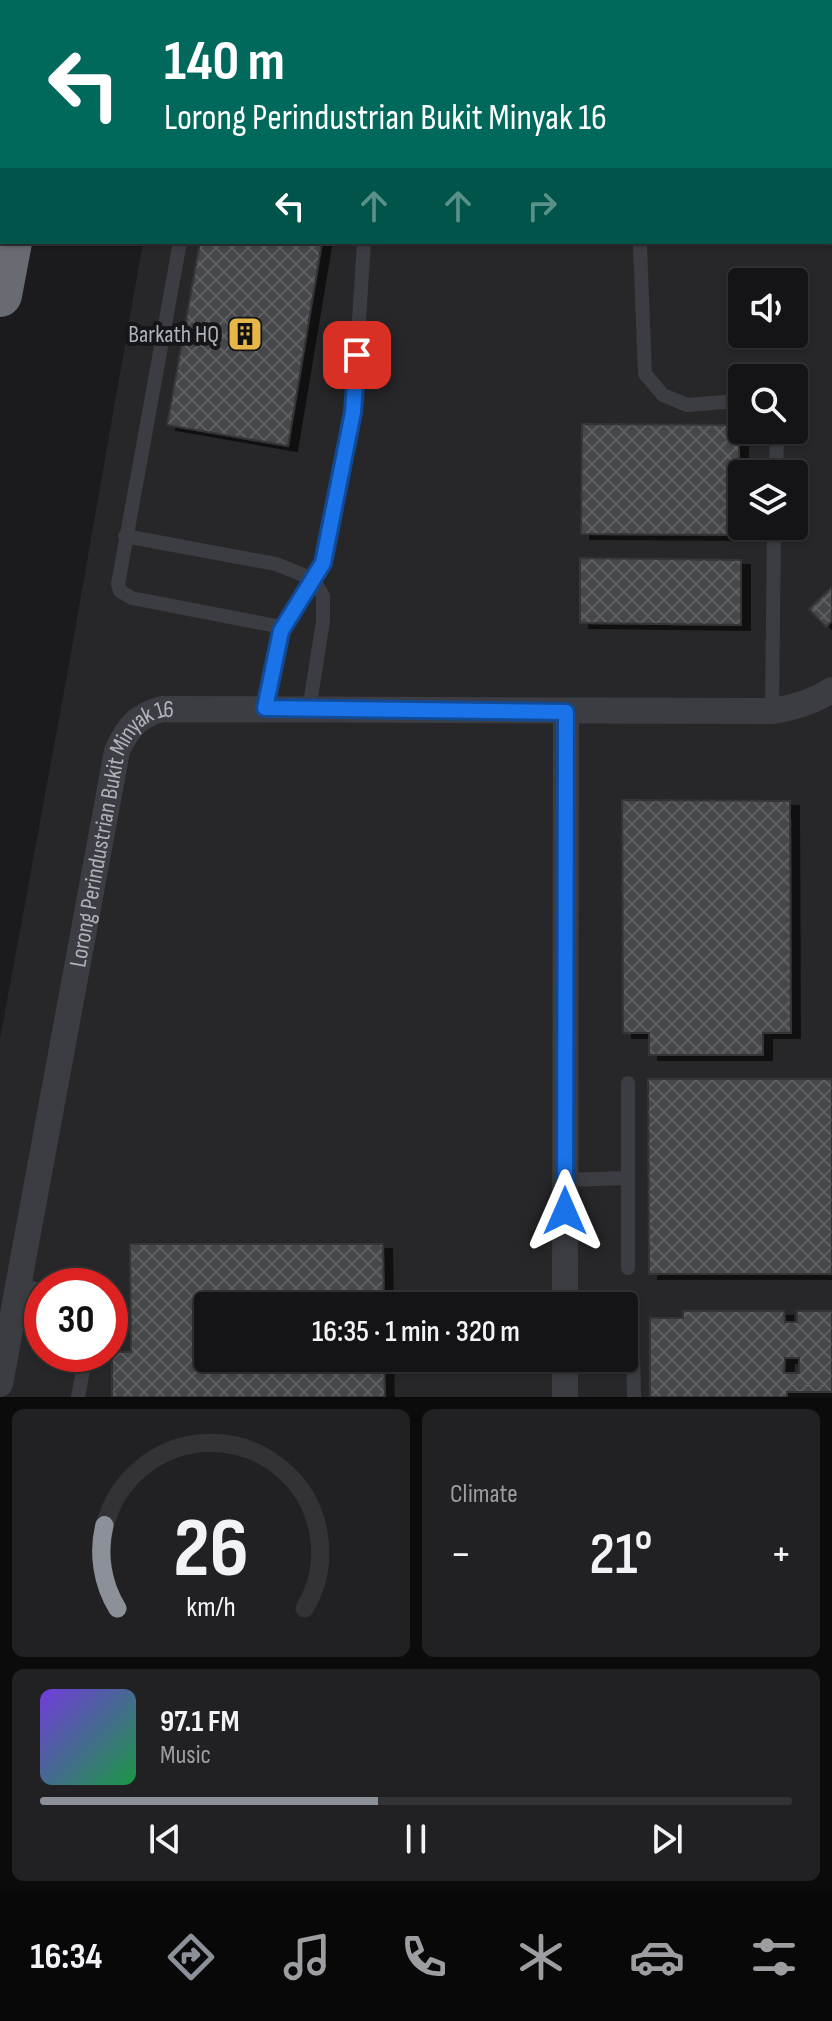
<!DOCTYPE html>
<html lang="en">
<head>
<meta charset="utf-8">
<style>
  body { margin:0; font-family:"Sofia Sans Condensed",sans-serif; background:#212123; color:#f1f3f6; height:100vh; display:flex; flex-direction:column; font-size:30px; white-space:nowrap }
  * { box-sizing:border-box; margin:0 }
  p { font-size:26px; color:#9d9ea1 }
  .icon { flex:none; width:44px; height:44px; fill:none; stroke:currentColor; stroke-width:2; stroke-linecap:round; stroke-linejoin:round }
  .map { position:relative; height:1397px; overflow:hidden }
  .side { display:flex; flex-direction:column; gap:12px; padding:12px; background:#0b0b0c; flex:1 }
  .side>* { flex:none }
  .banner { position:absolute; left:0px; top:0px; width:832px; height:244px; box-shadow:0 2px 6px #0004,0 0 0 2px #333335; background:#00695c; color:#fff; overflow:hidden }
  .controls { position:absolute; left:728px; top:268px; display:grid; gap:16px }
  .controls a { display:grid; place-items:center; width:80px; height:80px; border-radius:8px; background:#141416; box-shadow:0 2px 6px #0004,0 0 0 2px #333335; font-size:40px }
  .speed { position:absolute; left:24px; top:1268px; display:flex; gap:16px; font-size:40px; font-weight:700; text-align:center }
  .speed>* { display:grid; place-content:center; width:104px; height:104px; border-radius:50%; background:#141416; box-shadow:0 2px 6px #0004,0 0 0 2px #333335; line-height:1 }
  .speed .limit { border:12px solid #d22; background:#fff; color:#111 }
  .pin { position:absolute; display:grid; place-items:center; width:68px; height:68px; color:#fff; margin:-34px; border-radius:16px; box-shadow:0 4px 12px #0006 }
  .me { position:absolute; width:88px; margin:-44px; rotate:0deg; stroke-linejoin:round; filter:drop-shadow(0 0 6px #0008) }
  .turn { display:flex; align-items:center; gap:28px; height:168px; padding:0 32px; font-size:36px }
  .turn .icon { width:104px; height:104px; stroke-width:2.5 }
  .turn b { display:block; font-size:56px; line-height:68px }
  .lanes { display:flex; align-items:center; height:76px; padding:0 32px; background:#0003; justify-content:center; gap:40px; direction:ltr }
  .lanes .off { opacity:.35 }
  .big { font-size:60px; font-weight:600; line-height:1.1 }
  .side .tile { flex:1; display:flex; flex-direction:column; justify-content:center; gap:12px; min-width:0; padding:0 28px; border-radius:12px; background:#212123 }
  .side .dial { align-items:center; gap:0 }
  .dial svg { height:208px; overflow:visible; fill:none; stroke:#333335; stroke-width:7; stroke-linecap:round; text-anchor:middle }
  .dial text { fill:#f1f3f6; stroke:none }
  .song { display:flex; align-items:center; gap:24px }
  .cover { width:96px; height:96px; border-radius:12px; background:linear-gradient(135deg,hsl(260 70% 55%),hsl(140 70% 35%)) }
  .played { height:8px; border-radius:4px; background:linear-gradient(90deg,#8c9099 45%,#333335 45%) }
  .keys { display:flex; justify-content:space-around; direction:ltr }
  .heat { display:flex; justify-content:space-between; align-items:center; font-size:44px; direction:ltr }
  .side .tiles { flex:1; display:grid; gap:12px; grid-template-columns:1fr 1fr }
  .tile:last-child { grid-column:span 2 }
  .trip { position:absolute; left:194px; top:1292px; width:444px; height:80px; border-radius:8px; background:#141416; box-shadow:0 2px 6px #0004,0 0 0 2px #333335; font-weight:600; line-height:80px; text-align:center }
  .tabs { display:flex; height:128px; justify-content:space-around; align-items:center; background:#080809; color:#9d9ea1 }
  .tabs .icon { width:56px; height:56px }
  .tabs .current { color:#8c9099 }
  .tabs b { font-size:36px; color:#f1f3f6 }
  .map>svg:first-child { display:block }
</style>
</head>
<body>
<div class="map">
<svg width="832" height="1397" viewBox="0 0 832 1397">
  <defs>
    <pattern id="building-cross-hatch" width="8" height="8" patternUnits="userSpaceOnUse" patternTransform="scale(2)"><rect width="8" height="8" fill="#45464a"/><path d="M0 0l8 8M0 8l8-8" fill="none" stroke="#5d5e62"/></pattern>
    <filter id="shadow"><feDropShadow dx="9" dy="5" stdDeviation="0" flood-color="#0009"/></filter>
  </defs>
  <rect width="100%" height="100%" fill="#1b1b1d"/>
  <!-- built -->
  <path fill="#27272a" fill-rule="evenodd" d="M185 0H832V1397H0V1039L68 670 143 242H830V2H185ZM742 282H794V334H742ZM742 378H794V430H742ZM742 474H794V526H742ZM42 1286H110V1354H42ZM208 1306H624V1358H208Z"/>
  <!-- building -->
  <path fill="url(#building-cross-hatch)" stroke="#353539" stroke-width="2" fill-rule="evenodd" filter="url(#shadow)" d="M243 0H361L243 2Z
    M670 0H832V20L830 22V2Z
    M832 47V220L830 218Z
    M200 242H322L288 446 167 425Z
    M582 424 739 425V535L581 534Z
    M580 558 741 560V625L580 623Z
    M832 587V621L826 627 809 609Z
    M622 800 790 801 791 1033H763V1055H649V1033H623Z
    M648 1079H832V1274H649Z
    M130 1244H383L384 1306H208V1358H384L385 1397H112V1352H131Z
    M683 1311H784L785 1322H797V1311H832V1392H787V1397H650V1318H683ZM785 1358H799V1373H784Z"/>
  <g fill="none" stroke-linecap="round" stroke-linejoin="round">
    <!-- service -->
    <path stroke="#3c3d42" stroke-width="14" d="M212 2V0
      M398 2 399 0
      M180 242 118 584 120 591 132 598 276 626 281 631V636L265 708
      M640 246 645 374 663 395 687 405 737 401 742 403
      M773 430 777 436 776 474
      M125 536 276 564 313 579 323 596V621L309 710
      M281 631 323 563 353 412 364 242
      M772 711 774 526
      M628 1083V1268
      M565 1180 628 1178
      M18 1284 42 1291
      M632 1309 634 1397
      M78 1397 86 1354"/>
    <!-- minor -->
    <g stroke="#3c3d42" stroke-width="26">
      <path d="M565 1306 566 712"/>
      <path d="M565 1358V1397"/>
      <path id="s1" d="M0 1384 117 751C128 727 137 716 162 709L772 711C795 708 813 702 832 690"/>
    </g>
    <!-- motorway -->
    <path stroke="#686b72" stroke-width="44" d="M14 2V0
      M53 2 54 0
      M0 76 2 65
      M0 295 10 242"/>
  </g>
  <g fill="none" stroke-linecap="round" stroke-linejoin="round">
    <defs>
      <path id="route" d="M357 355 353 412 323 563 281 631 265 708 566 712 565 1211"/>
    </defs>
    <!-- route casing -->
    <use href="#route" stroke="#114b97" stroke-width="20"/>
    <!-- route -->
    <use href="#route" stroke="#1a73e8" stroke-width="14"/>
  </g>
  <!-- icons -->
  <defs>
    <symbol id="building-square" viewBox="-11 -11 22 22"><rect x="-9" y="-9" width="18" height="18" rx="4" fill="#e7b648" stroke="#161618"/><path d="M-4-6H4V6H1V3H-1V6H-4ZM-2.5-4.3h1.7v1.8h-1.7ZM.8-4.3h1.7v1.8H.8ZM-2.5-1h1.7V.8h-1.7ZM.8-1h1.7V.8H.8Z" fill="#111"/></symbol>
  </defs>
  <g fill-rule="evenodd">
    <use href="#building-square" x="225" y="314" width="40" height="40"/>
  </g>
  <g text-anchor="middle" stroke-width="8" stroke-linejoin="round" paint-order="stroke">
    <!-- poi labels -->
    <g font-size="24" fill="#aeb2bb" stroke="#161618" text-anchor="end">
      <text x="219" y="342">Barkath HQ</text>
    </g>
    <!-- street labels -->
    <g font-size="24" fill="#aeb2bb" stroke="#161618">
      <text dy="8" stroke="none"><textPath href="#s1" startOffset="572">Lorong Perindustrian Bukit Minyak 16</textPath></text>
    </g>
  </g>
</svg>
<div class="controls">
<a><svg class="icon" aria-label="sound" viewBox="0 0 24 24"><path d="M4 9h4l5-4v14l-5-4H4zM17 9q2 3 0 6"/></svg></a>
<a><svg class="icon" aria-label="search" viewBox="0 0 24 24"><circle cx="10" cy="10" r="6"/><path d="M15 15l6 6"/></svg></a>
<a><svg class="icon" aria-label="layers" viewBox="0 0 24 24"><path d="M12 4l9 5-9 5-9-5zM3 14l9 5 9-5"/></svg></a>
</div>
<div class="speed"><div class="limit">30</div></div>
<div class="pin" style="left:357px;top:355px;background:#d93025"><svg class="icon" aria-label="arrive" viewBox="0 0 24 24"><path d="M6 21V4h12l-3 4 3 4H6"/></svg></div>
<svg class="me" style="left:565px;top:1211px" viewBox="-20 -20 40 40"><path d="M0-17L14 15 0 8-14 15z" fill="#1a73e8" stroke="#fff" stroke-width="4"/></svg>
<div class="trip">16:35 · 1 min · 320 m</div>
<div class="banner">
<div class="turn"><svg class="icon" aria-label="left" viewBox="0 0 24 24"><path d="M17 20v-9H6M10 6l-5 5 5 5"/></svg><div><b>140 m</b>Lorong Perindustrian Bukit Minyak 16</div></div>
<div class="lanes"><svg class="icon" aria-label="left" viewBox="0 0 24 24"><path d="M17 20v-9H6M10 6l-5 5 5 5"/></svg><svg class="icon off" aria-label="ahead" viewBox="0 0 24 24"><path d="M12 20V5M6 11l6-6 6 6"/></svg><svg class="icon off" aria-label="ahead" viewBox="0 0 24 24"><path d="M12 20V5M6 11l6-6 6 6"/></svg><svg class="icon off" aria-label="right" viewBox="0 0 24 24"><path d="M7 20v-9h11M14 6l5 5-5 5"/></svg></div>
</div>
</div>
<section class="side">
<div class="tiles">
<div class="tile dial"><svg viewBox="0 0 100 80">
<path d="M14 69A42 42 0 1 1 86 69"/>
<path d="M14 69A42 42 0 0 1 9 37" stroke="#8c9099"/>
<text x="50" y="56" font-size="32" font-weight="700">26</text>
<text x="50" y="72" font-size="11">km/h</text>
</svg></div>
<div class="tile"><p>Climate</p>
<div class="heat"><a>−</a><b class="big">21°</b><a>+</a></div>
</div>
<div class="tile">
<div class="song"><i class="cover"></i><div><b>97.1 FM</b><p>Music</p></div></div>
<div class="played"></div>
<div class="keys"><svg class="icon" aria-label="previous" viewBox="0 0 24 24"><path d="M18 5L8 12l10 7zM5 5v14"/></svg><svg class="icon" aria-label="pause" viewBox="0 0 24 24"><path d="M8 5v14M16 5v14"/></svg><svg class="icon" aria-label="next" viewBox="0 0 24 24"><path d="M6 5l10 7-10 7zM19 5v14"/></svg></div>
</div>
</div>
</section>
<nav class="tabs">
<b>16:34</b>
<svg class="icon current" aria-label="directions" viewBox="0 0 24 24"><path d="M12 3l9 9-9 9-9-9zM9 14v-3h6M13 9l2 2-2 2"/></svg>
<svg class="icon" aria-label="music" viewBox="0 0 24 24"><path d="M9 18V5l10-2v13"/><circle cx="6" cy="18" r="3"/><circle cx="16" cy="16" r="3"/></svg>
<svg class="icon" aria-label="phone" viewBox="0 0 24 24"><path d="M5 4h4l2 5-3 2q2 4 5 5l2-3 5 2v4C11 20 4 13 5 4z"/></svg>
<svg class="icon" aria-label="climate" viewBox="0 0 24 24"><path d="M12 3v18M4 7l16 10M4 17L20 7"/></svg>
<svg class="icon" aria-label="car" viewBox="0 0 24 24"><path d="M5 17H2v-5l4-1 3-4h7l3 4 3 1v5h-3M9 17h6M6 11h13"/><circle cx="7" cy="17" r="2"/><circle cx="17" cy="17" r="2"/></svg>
<svg class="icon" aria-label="filters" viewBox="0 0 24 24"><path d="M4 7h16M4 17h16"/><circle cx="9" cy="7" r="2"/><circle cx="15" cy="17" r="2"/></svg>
</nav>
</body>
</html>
